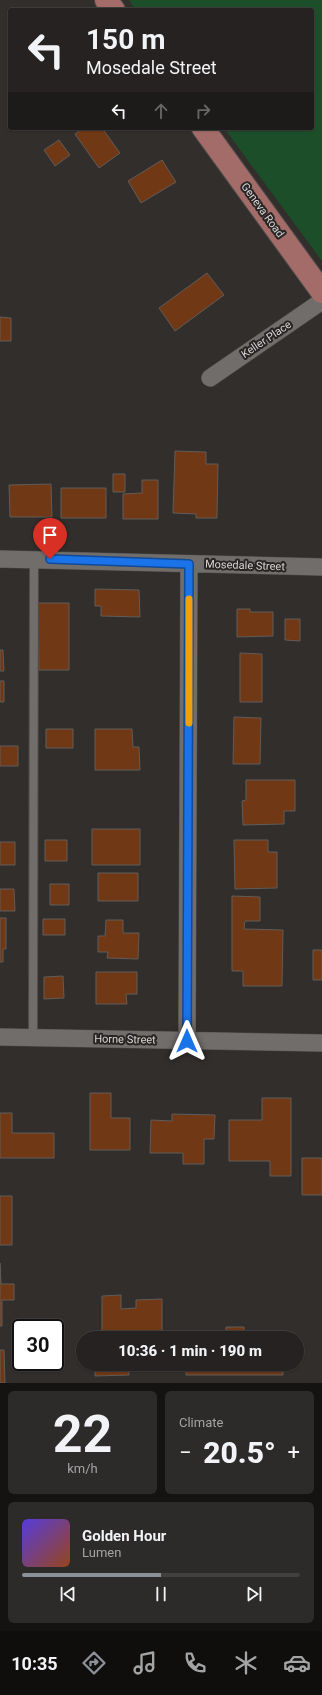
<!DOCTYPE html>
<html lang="en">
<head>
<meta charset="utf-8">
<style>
  body { margin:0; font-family:Roboto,sans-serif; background:#2d2a2a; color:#f1f3f6; height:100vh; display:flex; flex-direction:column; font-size:15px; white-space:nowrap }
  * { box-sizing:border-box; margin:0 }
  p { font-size:13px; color:#a3a4a5 }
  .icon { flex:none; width:22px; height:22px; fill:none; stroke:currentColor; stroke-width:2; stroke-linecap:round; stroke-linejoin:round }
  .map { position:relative; height:1383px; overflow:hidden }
  .details { display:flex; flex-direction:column; gap:8px; padding:8px; background:#141312; flex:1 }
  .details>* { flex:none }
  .hud { position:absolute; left:8px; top:8px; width:306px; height:122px; border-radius:4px; box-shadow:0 1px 3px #0004,0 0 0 1px #423f3f; background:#252221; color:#f1f3f6; overflow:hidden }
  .speed { position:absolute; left:12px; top:1319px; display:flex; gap:8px; font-size:20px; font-weight:700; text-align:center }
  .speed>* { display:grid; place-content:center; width:52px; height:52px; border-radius:50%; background:#252221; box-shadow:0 1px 3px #0004,0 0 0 1px #423f3f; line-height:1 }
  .speed .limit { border:2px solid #111; border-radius:6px; background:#fff; color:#111 }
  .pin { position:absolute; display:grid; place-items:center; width:34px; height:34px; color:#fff; margin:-41px -17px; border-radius:50% 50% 50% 0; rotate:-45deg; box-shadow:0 0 4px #0007 }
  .pin .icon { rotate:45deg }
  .me { position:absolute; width:44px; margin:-22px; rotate:0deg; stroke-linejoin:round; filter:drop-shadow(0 0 3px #0008) }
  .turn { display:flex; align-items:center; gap:14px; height:84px; padding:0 12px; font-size:18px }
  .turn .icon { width:52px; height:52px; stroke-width:2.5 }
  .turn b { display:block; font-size:28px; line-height:34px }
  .lanes { display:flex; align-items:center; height:38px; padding:0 12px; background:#0003; justify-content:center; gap:20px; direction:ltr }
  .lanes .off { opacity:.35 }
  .big { font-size:30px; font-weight:800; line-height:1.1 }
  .details .tile { flex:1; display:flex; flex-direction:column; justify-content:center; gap:6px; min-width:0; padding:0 14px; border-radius:6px; background:#2d2a2a }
  .details .dial { align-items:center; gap:0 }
  .dial b { font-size:52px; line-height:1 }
  .song { display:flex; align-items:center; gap:12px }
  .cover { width:48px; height:48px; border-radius:6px; background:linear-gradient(135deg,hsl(250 70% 55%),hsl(20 70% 35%)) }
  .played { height:4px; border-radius:2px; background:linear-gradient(90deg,#8c9099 50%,#423f3f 50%) }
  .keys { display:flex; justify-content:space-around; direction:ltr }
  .heat { display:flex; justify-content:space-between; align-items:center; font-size:22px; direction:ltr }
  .details .tiles { flex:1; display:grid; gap:8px; grid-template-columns:1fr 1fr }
  .tile:last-child { grid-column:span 2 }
  .trip { position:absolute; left:76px; top:1331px; width:228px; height:40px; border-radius:20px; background:#252221; box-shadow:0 1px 3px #0004,0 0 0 1px #423f3f; font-weight:800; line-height:40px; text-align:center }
  .tabs { display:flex; height:64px; justify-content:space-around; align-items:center; background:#0f0e0d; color:#a3a4a5 }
  .tabs .icon { width:28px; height:28px }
  .tabs .current { color:#8c9099 }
  .tabs b { font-size:18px; color:#f1f3f6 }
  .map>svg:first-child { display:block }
</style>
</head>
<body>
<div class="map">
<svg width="322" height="1383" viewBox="0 0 322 1383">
  <rect width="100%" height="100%" fill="#312e2c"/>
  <!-- green -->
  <path fill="#1c4f29" d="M129 0H322V261L224 128H312V10H136Z"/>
  <!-- building -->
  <path fill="#713815" stroke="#605c5a" d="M83 128H102L120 153 99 168 75 134Z
    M59 140 70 155 55 166 44 150Z
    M162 160 176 182 141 203 128 181Z
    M207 273 224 295 175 331 159 308Z
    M0 317 11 318V341H0Z
    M175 451 206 452V464H218L217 518H196V514L173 513Z
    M113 474H125V492H113Z
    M142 480H158V519H123V494L142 493Z
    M51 484 52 517H10L9 485Z
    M61 488H106V518H61Z
    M95 589 139 590 140 617 101 616V606H95Z
    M38 603H69V670H39Z
    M237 609H250V612H273V636L237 637Z
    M285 619H300V641L285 640Z
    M0 650H3L4 671H0Z
    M240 653 262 654V702H240Z
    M0 681H4V702H0Z
    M234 717 261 718 260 764H233Z
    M46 729H73V748H46Z
    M95 729H132L133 747H139L140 770H95Z
    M0 746H18V766H0Z
    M246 780H295V811H284V824L243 825 242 801 246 800Z
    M92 829H140V865H92Z
    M45 840H67V861H45Z
    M234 840H268V852H277V888L235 889Z
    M0 842H15V865H0Z
    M98 873H138V901H98Z
    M50 884H69V905H50Z
    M0 889H14L15 911H0Z
    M232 896 260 897V921H245L244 929 283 930 282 986H243V971H232Z
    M0 918H6V949H3V962H0Z
    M43 919H65V935H43Z
    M106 920H123V933H139L138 959 107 958 108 952H98V936H105Z
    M313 950H322V980H313Z
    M96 972H137V994H126L127 1004H96Z
    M63 976 64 998 44 999V977Z
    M90 1093H111V1118H130V1150H90Z
    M262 1098H291V1176H270V1161H229V1120H262Z
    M0 1113H12V1133H54V1158H0Z
    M172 1114 215 1115 214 1139H204V1164H183V1153H150L151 1120 172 1121Z
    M302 1158H322V1195H302Z
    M0 1196H12V1245H0Z
    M0 1263 1 1284H14V1300H2V1326H0Z
    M121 1295V1309L136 1308V1300L162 1299V1338H102V1296Z
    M226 1327H244V1338H203V1336H226Z
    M0 1350H4L5 1383H0Z
    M95 1364H129V1375L95 1376Z
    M186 1364H283V1375H186Z"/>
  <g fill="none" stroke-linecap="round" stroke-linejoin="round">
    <defs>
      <path id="service" d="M33 1037 34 559"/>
      <path id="minor" d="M210 378 322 301
        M0 559 322 567
        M0 1037 322 1043
        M187 1041 189 564"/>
      <path id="primary" d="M106 0 114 10
        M203 128 322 292"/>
    </defs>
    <!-- service casing -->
    <use href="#service" stroke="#4f4c4b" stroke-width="10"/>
    <!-- minor casing -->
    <use href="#minor" stroke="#4f4c4b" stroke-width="18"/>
    <!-- primary casing -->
    <use href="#primary" stroke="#4f4c4b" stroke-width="24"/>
    <!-- service -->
    <use href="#service" stroke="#716d6b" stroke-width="8"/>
    <!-- minor -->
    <use href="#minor" stroke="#716d6b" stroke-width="17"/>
    <!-- primary -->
    <use href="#primary" stroke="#a46c69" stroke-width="22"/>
  </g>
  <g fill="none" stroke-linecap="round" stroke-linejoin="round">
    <defs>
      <path id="route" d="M50 559 189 564 187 1041"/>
    </defs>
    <!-- route casing -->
    <use href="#route" stroke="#114b97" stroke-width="10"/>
    <!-- route -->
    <use href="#route" stroke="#1a73e8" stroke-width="7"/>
    <!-- slow -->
    <path stroke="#f59e0b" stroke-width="7" d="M189 723V599"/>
  </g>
  <g text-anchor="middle" stroke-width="4" stroke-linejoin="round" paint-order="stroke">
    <!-- street labels -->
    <g font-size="11" fill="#dad8d7" stroke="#272423">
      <text transform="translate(263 210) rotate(54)" y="4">Geneva Road</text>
      <text transform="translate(266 339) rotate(-34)" y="4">Keller Place</text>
      <text transform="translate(245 565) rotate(2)" y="4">Mosedale Street</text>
      <text transform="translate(125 1039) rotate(1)" y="4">Horne Street</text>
    </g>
  </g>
</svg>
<div class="speed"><div class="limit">30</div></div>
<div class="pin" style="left:50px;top:559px;background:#d93025"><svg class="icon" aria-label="arrive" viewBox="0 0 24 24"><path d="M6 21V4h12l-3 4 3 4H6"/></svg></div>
<svg class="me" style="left:187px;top:1041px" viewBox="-20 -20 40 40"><path d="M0-17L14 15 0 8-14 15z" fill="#1a73e8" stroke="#fff" stroke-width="4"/></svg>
<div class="trip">10:36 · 1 min · 190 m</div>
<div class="hud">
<div class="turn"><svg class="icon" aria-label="left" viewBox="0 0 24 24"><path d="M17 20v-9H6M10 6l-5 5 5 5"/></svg><div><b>150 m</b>Mosedale Street</div></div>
<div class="lanes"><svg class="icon" aria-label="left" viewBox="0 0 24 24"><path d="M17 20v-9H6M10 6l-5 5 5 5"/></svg><svg class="icon off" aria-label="ahead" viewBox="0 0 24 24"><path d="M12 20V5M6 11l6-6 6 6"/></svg><svg class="icon off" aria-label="right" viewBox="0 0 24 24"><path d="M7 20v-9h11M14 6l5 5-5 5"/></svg></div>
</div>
</div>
<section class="details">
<div class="tiles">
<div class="tile dial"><b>22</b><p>km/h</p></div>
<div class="tile"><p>Climate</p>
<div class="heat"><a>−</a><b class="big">20.5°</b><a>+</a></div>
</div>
<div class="tile">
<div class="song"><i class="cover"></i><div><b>Golden Hour</b><p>Lumen</p></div></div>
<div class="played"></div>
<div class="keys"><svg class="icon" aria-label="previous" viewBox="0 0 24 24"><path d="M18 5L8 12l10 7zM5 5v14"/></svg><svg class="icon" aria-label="pause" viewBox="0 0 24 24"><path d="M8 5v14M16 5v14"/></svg><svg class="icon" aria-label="next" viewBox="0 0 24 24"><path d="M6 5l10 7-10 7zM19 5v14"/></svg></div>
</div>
</div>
</section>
<nav class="tabs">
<b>10:35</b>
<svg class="icon current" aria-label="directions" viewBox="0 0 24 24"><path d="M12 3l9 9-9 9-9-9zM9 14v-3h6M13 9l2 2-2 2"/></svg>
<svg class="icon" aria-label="music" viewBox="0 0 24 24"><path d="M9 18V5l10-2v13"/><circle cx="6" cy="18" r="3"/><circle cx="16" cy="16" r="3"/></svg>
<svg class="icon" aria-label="phone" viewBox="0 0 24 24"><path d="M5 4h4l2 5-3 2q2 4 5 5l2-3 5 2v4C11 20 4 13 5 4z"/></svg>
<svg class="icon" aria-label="climate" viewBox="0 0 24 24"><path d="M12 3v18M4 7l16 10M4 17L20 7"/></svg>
<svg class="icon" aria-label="car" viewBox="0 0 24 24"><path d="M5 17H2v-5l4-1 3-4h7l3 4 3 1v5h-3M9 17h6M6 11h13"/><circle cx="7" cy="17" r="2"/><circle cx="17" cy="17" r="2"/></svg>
</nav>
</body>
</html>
